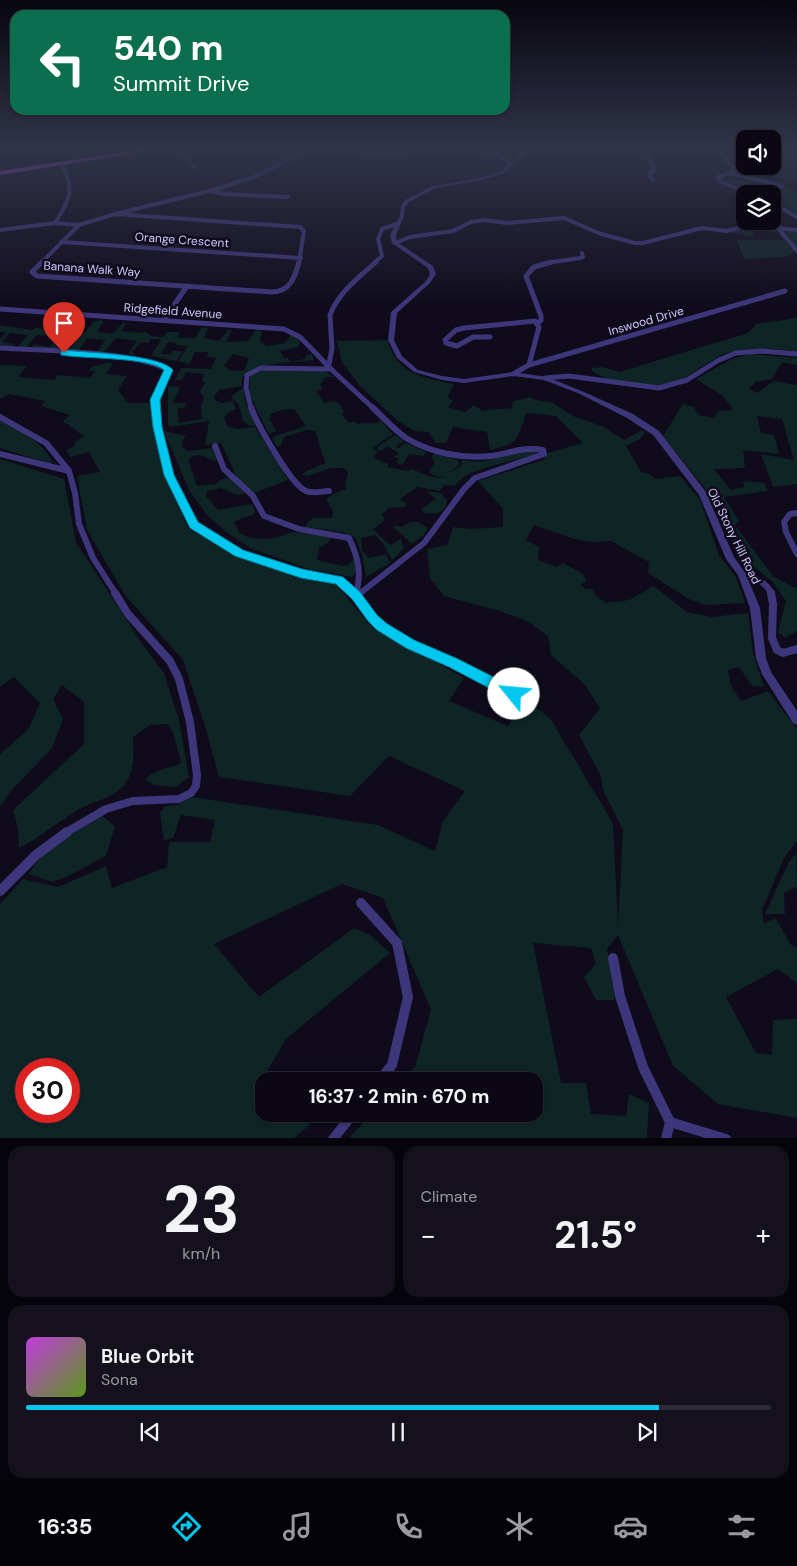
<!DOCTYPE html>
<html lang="en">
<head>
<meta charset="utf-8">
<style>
  body { margin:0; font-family:"DM Sans",sans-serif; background:#14111d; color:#f1f3f6; height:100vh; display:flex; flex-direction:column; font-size:19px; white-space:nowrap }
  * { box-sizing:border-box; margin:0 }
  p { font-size:16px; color:#9a9aa0 }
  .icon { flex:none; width:28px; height:28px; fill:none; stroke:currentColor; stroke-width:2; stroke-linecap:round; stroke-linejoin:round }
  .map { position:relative; height:1138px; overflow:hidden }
  .side { display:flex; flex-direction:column; gap:8px; padding:8px; background:#06040b; flex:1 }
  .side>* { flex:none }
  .hud { position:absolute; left:10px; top:10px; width:500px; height:105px; border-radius:15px; box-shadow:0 1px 4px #0004,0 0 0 1px #2b2934; background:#0b6e4f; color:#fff; overflow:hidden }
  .controls { position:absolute; left:736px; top:130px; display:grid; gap:10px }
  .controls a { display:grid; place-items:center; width:45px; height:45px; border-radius:10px; background:#0b0814; box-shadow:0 1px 4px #0004,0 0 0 1px #2b2934; font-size:25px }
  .speed { position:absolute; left:15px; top:1058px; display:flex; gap:10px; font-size:25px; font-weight:700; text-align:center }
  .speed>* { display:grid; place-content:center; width:65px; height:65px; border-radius:50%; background:#0b0814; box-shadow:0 1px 4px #0004,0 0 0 1px #2b2934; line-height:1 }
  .speed .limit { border:8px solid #d22; background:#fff; color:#111 }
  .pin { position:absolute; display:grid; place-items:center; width:42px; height:42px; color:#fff; margin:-51px -21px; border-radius:50% 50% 50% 0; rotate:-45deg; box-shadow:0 0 5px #0007 }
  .pin .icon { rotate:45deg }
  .me { position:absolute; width:55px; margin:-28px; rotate:298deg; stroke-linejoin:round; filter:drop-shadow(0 0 4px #0008) }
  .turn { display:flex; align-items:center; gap:18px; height:105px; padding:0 20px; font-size:22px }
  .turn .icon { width:65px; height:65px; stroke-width:2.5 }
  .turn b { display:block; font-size:35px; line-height:42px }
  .big { font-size:38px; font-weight:700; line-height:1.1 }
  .side .card { flex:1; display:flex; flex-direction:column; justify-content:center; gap:8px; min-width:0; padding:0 18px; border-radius:15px; background:#14111d }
  .side .dial { align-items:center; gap:0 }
  .dial b { font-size:65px; line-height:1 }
  .song { display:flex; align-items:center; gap:15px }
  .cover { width:60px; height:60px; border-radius:8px; background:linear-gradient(135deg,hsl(290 70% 55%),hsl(90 70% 35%)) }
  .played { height:5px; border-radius:2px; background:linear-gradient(90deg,#02c7ee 85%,#2b2934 85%) }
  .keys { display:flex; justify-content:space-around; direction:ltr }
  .heat { display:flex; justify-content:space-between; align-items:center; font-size:28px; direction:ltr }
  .side .tiles { flex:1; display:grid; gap:8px; grid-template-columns:1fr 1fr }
  .card:last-child { grid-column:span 2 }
  .trip { position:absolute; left:255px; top:1072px; width:288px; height:50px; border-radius:15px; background:#0b0814; box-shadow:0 1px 4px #0004,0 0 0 1px #2b2934; font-weight:700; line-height:50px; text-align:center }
  .dock { display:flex; height:80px; justify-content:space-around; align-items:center; background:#040308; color:#9a9aa0 }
  .dock .icon { width:35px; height:35px }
  .dock .active { color:#02c7ee }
  .dock b { font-size:22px; color:#f1f3f6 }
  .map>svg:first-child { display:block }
</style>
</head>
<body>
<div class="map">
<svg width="797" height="1139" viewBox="0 0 797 1139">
  <rect width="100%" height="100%" fill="#0f0b1b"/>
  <!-- green -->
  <path fill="#0e2425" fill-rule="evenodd" d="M773 149H797V180L735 173 743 162 745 166H772L773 163H789L785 157Z
    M731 179 779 184 797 194V215L789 208 773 201 772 194H756L723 180Z
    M757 226 786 231 797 230V251L795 250 792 254 785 257 744 259 737 240H783L779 233 753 230 754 237 731 232Z
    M797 318V351L773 349 735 351 721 355 678 382 658 387 608 380 592 371V368L603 367 619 372 748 333 756 324Z
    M100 320 104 321 97 332 112 334 124 322 126 324 122 331 140 333 146 332 151 336 163 337 167 332H179L178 338H195L202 327 208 328 204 338 219 341 228 330H232L226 342 248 341 256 330 262 331 260 341 266 346 285 343 292 333 296 335 300 343 298 347 280 351 284 358H288L291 362 304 359 307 355 312 354 314 360C290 363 259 361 242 378V386L219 390 214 397 216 401 222 403 233 401 236 409 229 412 224 418 228 427 238 429 255 427 288 480 254 493 238 480 221 443 205 445 209 421 171 427 168 425V386L180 387 173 403H186L185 407 177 409 179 423 202 419 201 407 204 397 200 392 205 382 202 381 204 374 186 372 182 380H175L181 368 211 369 216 358 207 357 208 352H195L189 364 178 361 188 346 176 345V343L168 342 161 354H171L173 351H183L176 361 151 356 161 339H151L149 343 141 342 132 352 135 353 133 355 128 354 137 341 116 338 104 352H97L105 340 87 338 78 351 67 350 76 340 60 338 54 345 68 346 66 350 31 347 34 344 50 347 58 336 37 335 26 347 18 346 28 335 10 333 2 342 16 344 12 347 0 345V339L6 332H0V325L32 330 35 328 50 329V331L64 333 66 330 84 333 94 321ZM233 354 249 358 244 371 228 370V368L224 366Z
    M387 340C399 375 420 377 454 384L447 398 453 401 448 407 465 412 474 405 483 411C494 408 502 410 513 408L511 402 530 397 535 400 551 402 575 417 602 426 624 440 642 430 645 433 640 439 626 446 641 472 648 473 655 479 680 476 700 500 719 555 736 577 745 603 705 605 689 599 648 573 649 562 611 541 593 542 575 539 534 525 526 540 539 547 538 560 557 567 563 563 583 574 586 581 580 585 585 589H592L596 596 606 603 629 600 654 586 687 612 712 617 748 613 753 653 764 687 752 686 739 667 728 670 731 686 741 701 768 691 797 729V841L784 858 762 910 764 923 776 918 790 944 797 948V983L778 969 726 997 756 1053 772 1055 773 1020 797 1019V1118L718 1104 673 1066 618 935 607 949 615 1000H596L584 977 596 964 591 948 533 943 561 1083H586L591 1114 626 1116 629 1094 649 1103 647 1138H349L372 1114H534V1081H402L415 1067 431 1010 383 898 342 884 214 944 259 997 354 928 370 935 390 953 287 1038 265 1074 271 1081H264V1114H301L310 1125 294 1138H0V904L23 879 58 887 106 866 112 888 167 867 169 842H210L215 820 181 815 173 838 164 840 160 813 165 806 177 805 192 797 378 825 435 851 443 821 465 791 389 756 350 796 219 777 205 726 183 660 125 595 87 530 77 476 100 472 89 452 70 457 66 450 75 446V442L84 436 63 421 70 415 41 406 45 401 9 394 0 399V365L27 366 18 377 54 380 58 375 89 378 95 371H89L92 366C100 366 103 362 113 363L106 374 127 376 118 390 128 403H149L165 475 188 528 236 556 299 578 335 583 369 624 464 678 449 701 508 726 526 700 550 718 613 823 618 927 623 830 603 790 601 776 579 735 600 708 584 684 551 655 548 636 527 621 500 611 444 596 430 578 427 549 447 545 453 527 472 529 503 527V509L478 481 543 460 548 453 583 443 556 416 527 413C514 440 523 442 490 450L487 432 453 427 446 443H435L429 432 415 431 398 421 360 386 342 362 337 341ZM26 1069H69V1111H26Z
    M751 354 797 358V365L782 362 772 379 755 382 749 389 757 393 774 381 797 385V484L773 487 761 454 794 460 782 419 757 416 761 433 774 435 779 454 743 450 745 468 714 469 731 490 744 487 743 481 764 483 768 491 724 497 739 521 735 525 773 576 797 589V631L785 638 778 632 786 601 773 582 738 554 710 495 663 436 683 404 694 407 698 415 714 418 720 410 728 411 733 409 723 396 696 379 732 359Z
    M264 370H323L334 377H326L320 385 323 389 317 391 324 403 333 401 339 403 344 412 341 414 349 423 354 421 358 424C366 421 371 426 381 421L393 434 373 448 377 452 374 458 388 464V467L407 471 411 469C421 472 435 481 445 476L437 477 429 472 435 462 432 459 433 454 456 459 459 462V465L448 474 461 466 462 460 480 462 528 450 535 451V454C521 459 473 469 464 477 454 485 460 486 444 485L439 491 417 487 400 499 407 504 405 507 389 508 381 515 385 519 382 523 373 529 390 545 401 539 404 549 392 560 382 542 375 535 361 538 362 550 369 558 386 554 390 563 366 577 362 555 355 537 342 532 306 527 307 523 313 518H332L333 511 326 499 333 494 346 489 345 483 348 473 344 468H331L308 476 302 475 306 471 326 463C320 452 320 442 315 431L307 430 284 437 281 446H276L272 437 306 426 294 409H285L271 414 270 420 276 431 269 434 249 394 250 376Z
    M243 388 246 403 259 426 248 425 243 420 238 403 232 399 233 395Z
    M0 420C15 427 50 446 52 464L0 448Z
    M164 431 186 436 182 441 183 448 188 451 212 448 218 460 214 461C202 456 201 451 188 459L197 486 216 484 220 480 229 477 245 493 238 495 221 488 207 491 206 496 218 510 252 504 255 511 254 515 242 518 234 522 238 529V532L251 538 272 539 292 532 331 537 328 543 319 548 317 560 342 566 348 565 354 559 357 571 352 577 309 569 250 548 225 531 207 515 189 490Z
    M395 435 404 441 395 447 399 448 406 443 426 452 424 456 409 454 402 465 395 462 399 459 394 457 399 453 387 446 381 451 376 448Z
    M0 459 64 479 76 542 143 645 164 673 179 720 189 777 176 787 154 785 145 780C154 769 169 769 181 763L174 735 168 724 150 725 133 737C134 755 135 778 119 790 108 799 93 802 81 808 59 821 41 837 19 848L18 828 13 810 84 744V702L62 685 53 699 63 719 52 748 11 791 0 806V754L28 730 40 703 14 677 0 687Z
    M426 491 440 493 447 500C445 514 436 515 424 513L421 509 436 499Z
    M411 522H418L428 528 424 535 412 544 393 527 396 525 402 527Z
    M101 815 115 826 106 856 68 876 52 882 29 874C42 849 78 830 101 815Z
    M796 853 797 887 784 893 785 914H765L789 862Z"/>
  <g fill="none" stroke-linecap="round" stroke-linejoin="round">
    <!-- minor-far4 -->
    <path stroke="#3d367a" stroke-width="4" d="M114 149 123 154
      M179 149 195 167
      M468 149 497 154 513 164
      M653 149 648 156 654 170 650 172V177L653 180
      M719 149 735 171 718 177 721 182 750 194
      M362 155 434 149
      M735 171 739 168 745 153
      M731 173 782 186
      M210 191 225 194 288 197
      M772 203 797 217
      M115 214 300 227 304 231 299 263
      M115 214 209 191 254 177 310 149
      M55 223C70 200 75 190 62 164
      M779 229 797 251
      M0 230 55 223 79 225
      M61 242 301 258
      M395 243 410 237 453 231 471 222 484 220 507 223 564 218 601 234 635 243H643L702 228 727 231 751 225 797 230
      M41 263 79 225 115 214
      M374 263 382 256 378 239 382 229 397 224
      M546 263 580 258 583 257 582 253"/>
    <!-- minor-far3 -->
    <path stroke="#3d367a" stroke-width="5" d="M42 262 32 272 37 276 272 292C290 292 295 277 299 262
      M0 309 284 329 300 337 333 371 373 408
      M164 320 187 286
      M537 324 541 320V316L526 276 534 267 552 262
      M490 337H473L457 346 446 343 445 340 456 330 464 328 535 321 539 327 529 365
      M0 348C48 351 127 350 169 370L155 400 156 408
      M328 369 332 349 330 315C338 293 359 277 376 262
      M513 374 529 365 785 291
      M545 378 569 376 659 388 687 380 719 360 736 353 762 351 797 354
      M251 408 246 388 247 375 261 368 328 369"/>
    <!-- minor-far2 -->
    <path stroke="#3d367a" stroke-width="6" d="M155 407 157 427 169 475 194 525 239 553 301 574 339 581 354 594
      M251 407C257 424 291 485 306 491 312 494 322 491 329 491
      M0 417 46 443 69 471 75 493 79 524 93 558 116 594
      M215 446 224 469 253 496 264 516 299 529 349 538C358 557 362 573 356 594
      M0 454 69 471
      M797 513 790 514 784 522 786 532 797 554
      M742 574C755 578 765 581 772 594
      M359 594 424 543 464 489 475 478 544 454 543 450C522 446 510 454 491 456 462 459 431 453 406 438 394 430 383 417 372 407"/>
    <!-- minor-far1 -->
    <path stroke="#3d367a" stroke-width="8" d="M352 593 382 626 410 644 453 663 514 694
      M771 593 773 604 772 638 777 650 783 653 797 649
      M356 595 357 593
      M356 596 360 593
      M65 833 106 809 133 801 179 799 191 793 196 786 197 775 190 722 179 679 170 661 128 614 115 593"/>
    <!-- minor -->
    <path stroke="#3d367a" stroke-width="10" d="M0 891 36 855 67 832
      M361 903 397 943 408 997 392 1065 379 1081
      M613 958 620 996 643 1067 670 1122 726 1139
      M333 1139 353 1114
      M666 1139 670 1122"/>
    <!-- tertiary -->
    <path fill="#3d367a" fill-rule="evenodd" d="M520 149H524L523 156 505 173 481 180 436 188 409 202 405 206 404 216 396 235 397 242 433 266 436 274 430 283 397 313 394 340 402 356 418 370 442 376 464 379 513 372 547 377 584 392 633 414 659 431 706 492 734 557 746 574 760 608 766 658 771 672 797 711V725L793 723 762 674 756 658 750 608 738 575 726 559 699 495 653 435 627 418 580 394 544 380 513 376 464 383 442 380 414 372 397 358 388 340 391 312 426 281 430 274 428 268 392 243 390 235 400 216 401 206 405 200 433 186 480 178 501 171 519 155Z"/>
    <!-- primary -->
    <path fill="#c74efd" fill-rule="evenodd" d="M145 149H160L0 175V171Z"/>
  </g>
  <!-- sky -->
  <linearGradient id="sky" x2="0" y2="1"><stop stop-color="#08060f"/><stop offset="0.48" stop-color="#31344a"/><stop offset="1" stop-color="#31344a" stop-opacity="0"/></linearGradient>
  <rect width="797" height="309" fill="url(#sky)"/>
  <!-- route -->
  <path fill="#02c7ee" stroke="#01819b" d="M64 350C87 353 160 354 173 370L160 400 162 427 174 475 198 522 243 550 302 569 343 577 360 592 377 615 386 623 414 640 458 659 519 690 521 694 519 699 514 700 510 699 449 667 406 648 377 630 368 621 352 599 336 584 301 578 235 556 190 528 164 475 153 427 150 400 164 370C150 357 84 359 61 355V351Z"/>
  <g text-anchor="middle" stroke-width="5" stroke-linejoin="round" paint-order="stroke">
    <!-- far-street labels -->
    <g font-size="12" fill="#d0c6fe" stroke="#0f0b1b">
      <text transform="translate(182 240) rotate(4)" y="4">Orange Crescent</text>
      <text transform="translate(92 269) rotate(4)" y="4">Banana Walk Way</text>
      <text transform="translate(173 311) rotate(4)" y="4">Ridgefield Avenue</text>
      <text transform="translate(646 321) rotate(-16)" y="4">Inswood Drive</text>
      <text transform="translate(734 536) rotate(64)" y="4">Old Stony Hill Road</text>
    </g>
  </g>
</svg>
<div class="controls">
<a><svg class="icon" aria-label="sound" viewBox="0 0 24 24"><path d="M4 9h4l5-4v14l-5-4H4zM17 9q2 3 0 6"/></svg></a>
<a><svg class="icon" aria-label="layers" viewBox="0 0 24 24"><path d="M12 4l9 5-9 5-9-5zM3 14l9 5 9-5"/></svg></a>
</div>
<div class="speed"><div class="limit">30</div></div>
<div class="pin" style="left:64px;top:353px;background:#d93025"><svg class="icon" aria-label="arrive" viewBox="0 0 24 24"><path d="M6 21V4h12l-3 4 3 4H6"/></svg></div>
<svg class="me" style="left:514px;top:694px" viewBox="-20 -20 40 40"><circle r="19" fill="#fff"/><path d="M0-13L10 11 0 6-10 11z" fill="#02c7ee"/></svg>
<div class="trip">16:37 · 2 min · 670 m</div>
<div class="hud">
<div class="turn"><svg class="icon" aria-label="left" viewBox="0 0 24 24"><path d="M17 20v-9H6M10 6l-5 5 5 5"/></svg><div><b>540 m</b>Summit Drive</div></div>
</div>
</div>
<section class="side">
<div class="tiles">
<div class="card dial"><b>23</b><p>km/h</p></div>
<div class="card"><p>Climate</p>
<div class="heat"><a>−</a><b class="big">21.5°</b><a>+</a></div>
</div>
<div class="card">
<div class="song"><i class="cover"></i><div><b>Blue Orbit</b><p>Sona</p></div></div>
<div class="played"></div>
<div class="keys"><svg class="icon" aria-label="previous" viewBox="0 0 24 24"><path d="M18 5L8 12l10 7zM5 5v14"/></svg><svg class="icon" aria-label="pause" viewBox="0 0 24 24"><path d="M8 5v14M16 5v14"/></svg><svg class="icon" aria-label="next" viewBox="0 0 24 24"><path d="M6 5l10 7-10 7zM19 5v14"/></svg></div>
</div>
</div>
</section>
<nav class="dock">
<b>16:35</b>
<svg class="icon active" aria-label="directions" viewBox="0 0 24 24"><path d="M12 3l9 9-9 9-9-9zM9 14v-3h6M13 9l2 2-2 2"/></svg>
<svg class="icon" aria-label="music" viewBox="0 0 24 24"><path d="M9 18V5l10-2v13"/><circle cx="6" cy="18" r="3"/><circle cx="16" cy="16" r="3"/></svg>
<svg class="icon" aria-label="phone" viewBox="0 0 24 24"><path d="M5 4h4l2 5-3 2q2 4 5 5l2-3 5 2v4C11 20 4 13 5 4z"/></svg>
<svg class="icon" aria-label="climate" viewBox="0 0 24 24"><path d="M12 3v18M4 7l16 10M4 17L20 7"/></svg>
<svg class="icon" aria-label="car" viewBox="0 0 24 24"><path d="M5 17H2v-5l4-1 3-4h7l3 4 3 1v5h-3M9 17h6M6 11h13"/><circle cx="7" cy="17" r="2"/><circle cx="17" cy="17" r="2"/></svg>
<svg class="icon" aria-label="filters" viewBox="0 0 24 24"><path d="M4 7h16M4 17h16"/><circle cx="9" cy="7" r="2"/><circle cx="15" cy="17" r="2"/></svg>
</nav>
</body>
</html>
